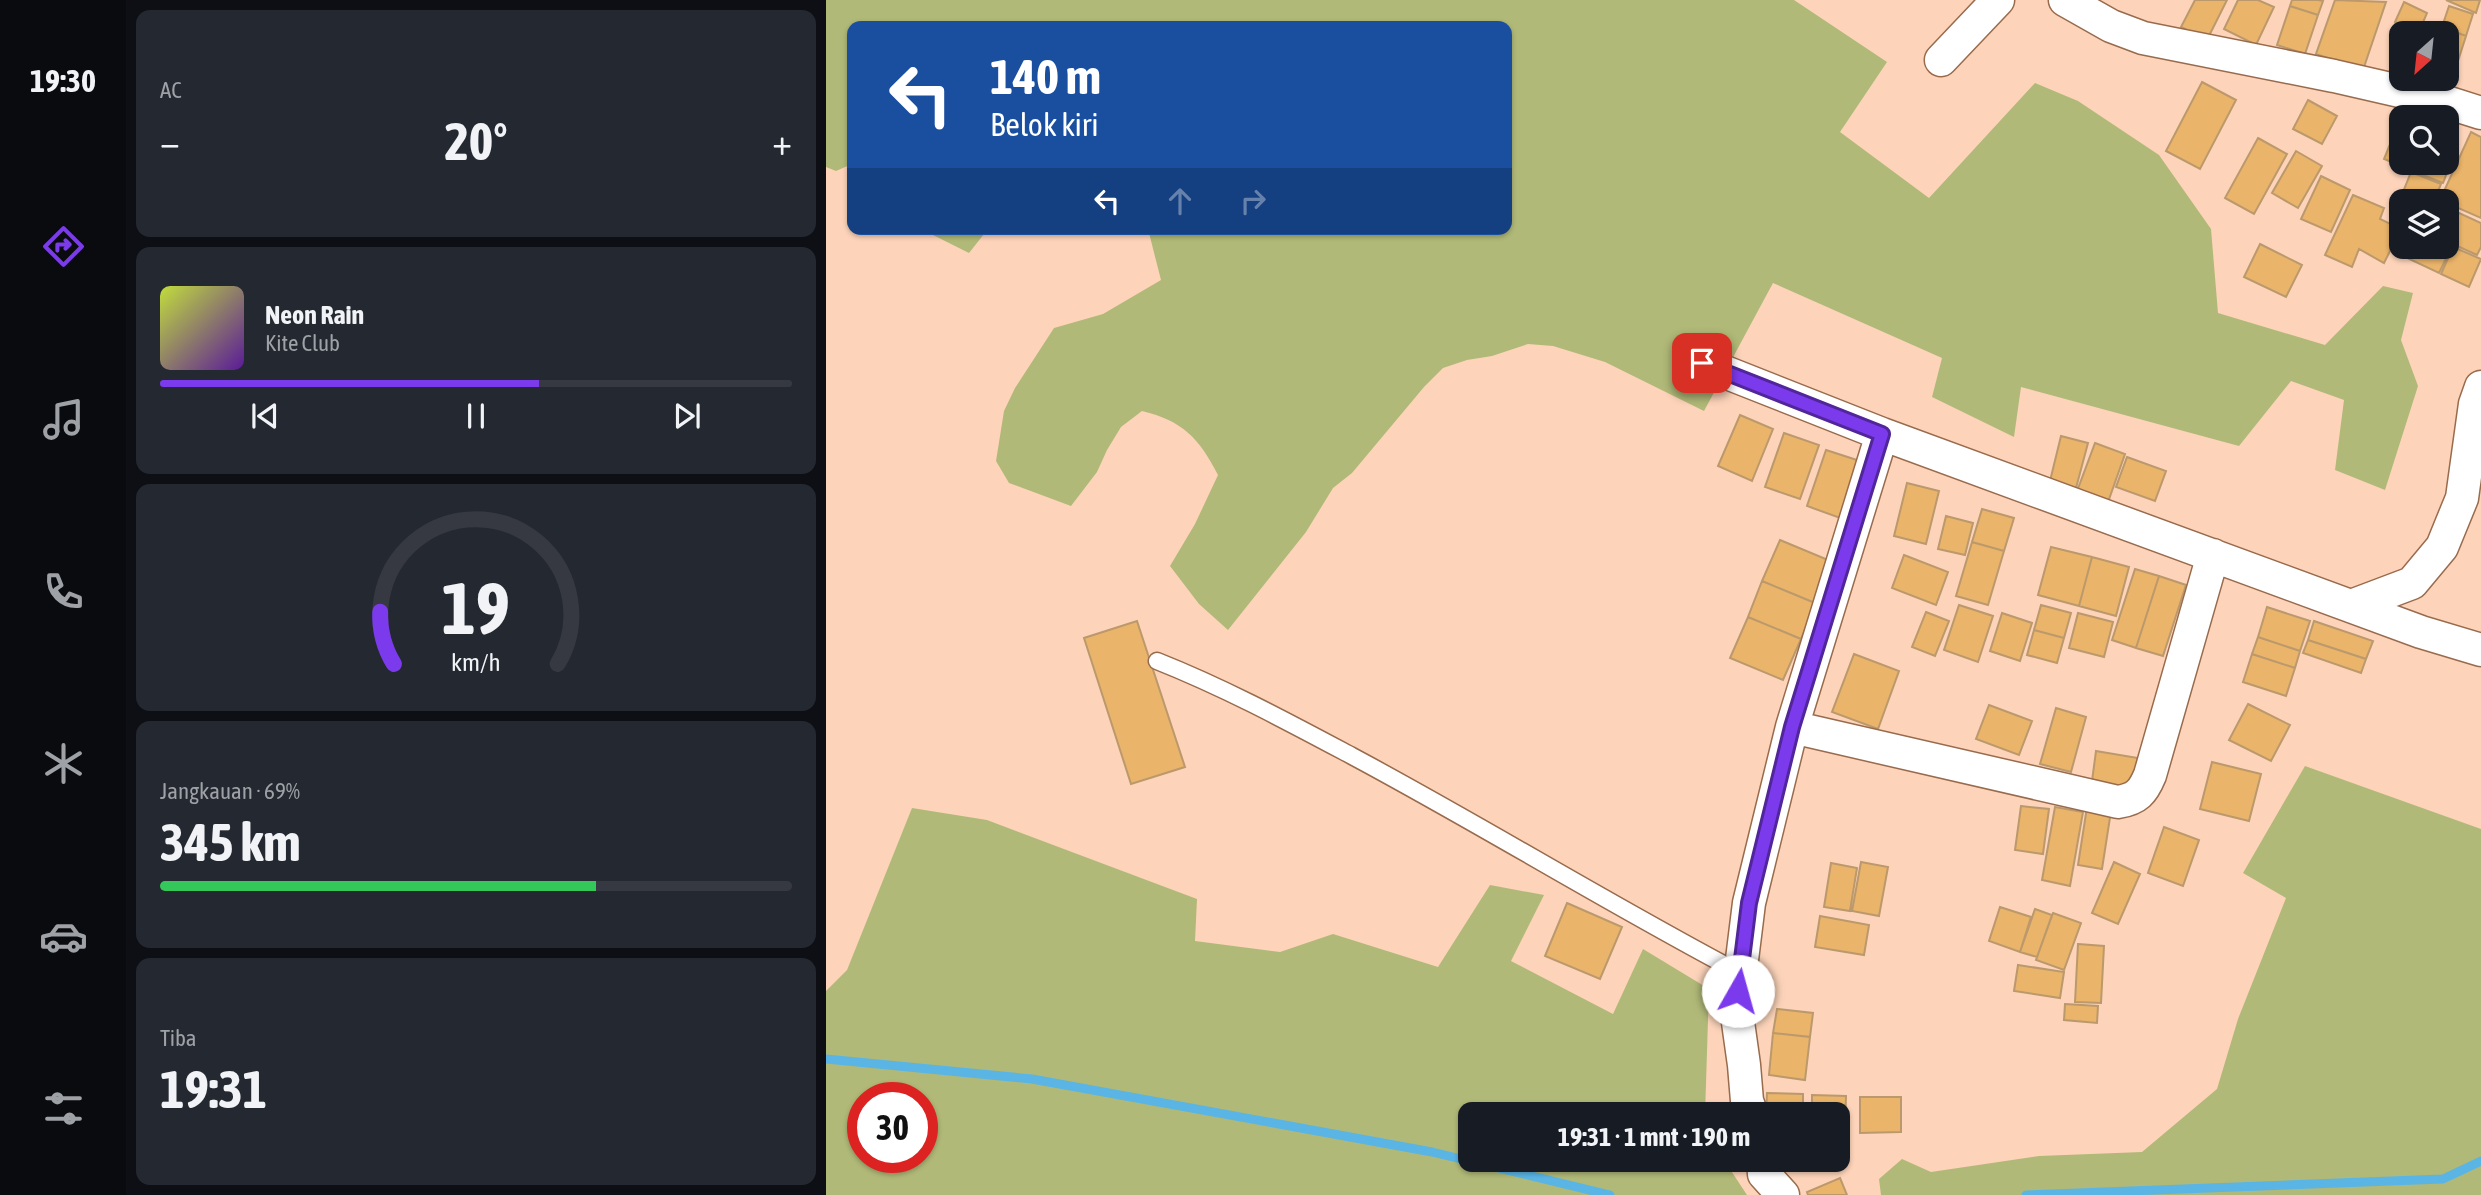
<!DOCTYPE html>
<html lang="id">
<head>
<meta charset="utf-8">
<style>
  body { margin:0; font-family:"Asap Condensed",sans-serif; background:#242831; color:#f1f3f6; height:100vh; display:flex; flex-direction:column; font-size:26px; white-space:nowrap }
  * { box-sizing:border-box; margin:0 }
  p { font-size:23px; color:#9ea1a6 }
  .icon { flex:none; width:38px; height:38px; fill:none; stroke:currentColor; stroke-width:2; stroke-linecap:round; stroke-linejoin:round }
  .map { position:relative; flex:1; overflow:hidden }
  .panel { display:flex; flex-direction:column; gap:10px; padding:10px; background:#0d0f14; width:700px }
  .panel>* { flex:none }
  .banner { position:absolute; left:21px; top:21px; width:665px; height:214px; border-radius:14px; box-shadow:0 2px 5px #0004; background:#1a4fa0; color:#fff; overflow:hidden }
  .needle { width:46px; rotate:207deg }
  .controls { position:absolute; left:1563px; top:21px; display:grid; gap:14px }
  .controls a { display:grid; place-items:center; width:70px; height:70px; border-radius:14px; background:#171b24; box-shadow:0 2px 5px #0004; font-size:35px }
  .speed { position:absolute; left:21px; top:1082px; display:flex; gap:14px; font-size:35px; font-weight:700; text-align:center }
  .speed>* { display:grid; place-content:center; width:91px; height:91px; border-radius:50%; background:#171b24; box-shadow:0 2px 5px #0004; line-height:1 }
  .speed .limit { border:10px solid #d22; background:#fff; color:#111 }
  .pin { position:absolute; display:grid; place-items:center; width:60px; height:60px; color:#fff; margin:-30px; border-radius:14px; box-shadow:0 4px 10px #0006 }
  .me { position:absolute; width:77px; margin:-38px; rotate:7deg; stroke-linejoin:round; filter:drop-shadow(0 0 5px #0008) }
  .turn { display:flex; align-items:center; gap:24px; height:147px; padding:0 28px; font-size:32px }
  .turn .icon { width:91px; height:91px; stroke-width:2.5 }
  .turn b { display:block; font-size:49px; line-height:60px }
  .lanes { display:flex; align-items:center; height:66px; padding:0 28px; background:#0003; justify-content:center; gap:35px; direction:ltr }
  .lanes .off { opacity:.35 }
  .big { font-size:52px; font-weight:700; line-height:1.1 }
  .panel .card { flex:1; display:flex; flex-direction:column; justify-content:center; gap:10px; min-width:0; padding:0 24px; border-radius:14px; background:#242831 }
  .panel .dial { align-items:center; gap:0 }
  .dial svg { height:182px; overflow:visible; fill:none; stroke:#363941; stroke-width:7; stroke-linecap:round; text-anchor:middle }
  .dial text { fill:#f1f3f6; stroke:none }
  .song { display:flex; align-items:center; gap:21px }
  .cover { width:84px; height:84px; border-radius:10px; background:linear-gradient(135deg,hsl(70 70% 55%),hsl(270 70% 35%)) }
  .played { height:7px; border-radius:4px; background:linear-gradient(90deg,#7c3aed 60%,#363941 60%) }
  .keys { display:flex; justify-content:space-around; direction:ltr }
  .heat { display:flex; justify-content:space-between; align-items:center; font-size:38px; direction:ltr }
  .charge { height:10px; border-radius:5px; background:linear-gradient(90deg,#34c759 69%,#363941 0) }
  .trip { position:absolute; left:632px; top:1102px; width:392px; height:70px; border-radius:14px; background:#171b24; box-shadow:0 2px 5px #0004; font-weight:700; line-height:70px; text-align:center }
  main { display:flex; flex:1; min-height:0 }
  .tabs { display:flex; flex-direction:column; width:126px; justify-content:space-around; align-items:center; background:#090b0e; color:#9ea1a6 }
  .tabs .icon { width:49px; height:49px }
  .tabs .current { color:#7c3aed }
  .tabs b { font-size:32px; color:#f1f3f6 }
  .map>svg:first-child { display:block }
</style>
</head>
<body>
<main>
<nav class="tabs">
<b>19:30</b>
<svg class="icon current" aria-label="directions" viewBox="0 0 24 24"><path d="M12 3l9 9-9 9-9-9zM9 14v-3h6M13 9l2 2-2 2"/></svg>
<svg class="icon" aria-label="music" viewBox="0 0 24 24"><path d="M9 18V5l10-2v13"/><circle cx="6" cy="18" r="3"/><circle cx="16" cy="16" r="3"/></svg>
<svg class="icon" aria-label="phone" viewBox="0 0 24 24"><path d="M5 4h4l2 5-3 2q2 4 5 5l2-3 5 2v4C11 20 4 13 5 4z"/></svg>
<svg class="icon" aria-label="climate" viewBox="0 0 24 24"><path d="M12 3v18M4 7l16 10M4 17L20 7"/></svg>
<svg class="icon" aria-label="car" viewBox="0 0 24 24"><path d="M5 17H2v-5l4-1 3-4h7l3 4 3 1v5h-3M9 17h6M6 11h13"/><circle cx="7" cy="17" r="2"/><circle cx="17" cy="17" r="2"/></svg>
<svg class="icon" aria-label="filters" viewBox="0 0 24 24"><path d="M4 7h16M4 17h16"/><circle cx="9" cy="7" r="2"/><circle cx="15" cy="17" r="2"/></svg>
</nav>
<section class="panel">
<div class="card"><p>AC</p>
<div class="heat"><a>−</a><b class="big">20°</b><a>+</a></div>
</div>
<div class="card">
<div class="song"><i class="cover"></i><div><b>Neon Rain</b><p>Kite Club</p></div></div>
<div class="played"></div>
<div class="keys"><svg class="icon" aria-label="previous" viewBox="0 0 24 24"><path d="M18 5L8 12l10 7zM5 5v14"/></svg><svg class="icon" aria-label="pause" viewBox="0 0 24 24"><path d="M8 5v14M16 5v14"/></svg><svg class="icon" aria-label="next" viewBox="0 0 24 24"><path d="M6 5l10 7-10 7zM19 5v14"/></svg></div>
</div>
<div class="card dial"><svg viewBox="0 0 100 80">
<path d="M14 69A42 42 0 1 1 86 69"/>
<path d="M14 69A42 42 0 0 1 8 46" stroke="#7c3aed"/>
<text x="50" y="56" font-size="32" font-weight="700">19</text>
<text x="50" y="72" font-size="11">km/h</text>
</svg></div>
<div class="card"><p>Jangkauan · 69%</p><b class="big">345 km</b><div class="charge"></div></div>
<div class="card"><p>Tiba</p><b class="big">19:31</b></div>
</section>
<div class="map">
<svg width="1655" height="1195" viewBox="0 0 1655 1195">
  <rect width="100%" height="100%" fill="#fdd4ba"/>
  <!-- green -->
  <path fill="#b1b978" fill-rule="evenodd" d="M0 0H968L1061 62 1014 132 1103 198 1209 83 1252 101 1333 155 1385 229 1392 313 1499 345 1557 286 1587 293 1575 340 1592 386 1559 490 1509 470 1518 400 1465 381 1413 446 1195 387 1188 437 1106 397 1116 358 947 283 878 411 779 362 727 346 702 344 666 356 641 360 617 368 598 387 526 473 507 488 480 532 402 630 373 604 344 566 369 524 392 475C373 438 357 421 316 411L295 427 281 450 271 472 245 506 183 483 170 461 178 411 189 388 228 328 277 314 335 280 322 229H681V26H26V164L10 171 0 167Z
    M95 229H162L143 253Z
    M1479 766 1655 829V1195H1055L1053 1179 1076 1159 1105 1172 1213 1156 1316 1152 1391 1089 1412 1019 1460 898 1417 873Z
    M86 808 161 820 371 899 369 941 454 952 507 934 612 967 664 885 718 895 685 961 787 1014 817 949 883 989 879 1115H644V1160H898L921 1195H0V991L21 970ZM37 1097H96V1157H37Z"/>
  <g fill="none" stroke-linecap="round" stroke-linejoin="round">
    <!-- stream -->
    <path stroke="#5ab5e5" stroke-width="9" d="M0 1059 206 1079 606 1152 784 1195
      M1200 1195 1617 1179 1655 1161"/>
  </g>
  <!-- building -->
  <path fill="#eab46a" stroke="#bb996c" stroke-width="2" d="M1369 0H1401L1381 40 1355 27Z
    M1412 0H1432L1448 7 1430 45 1398 29Z
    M1466 0H1492L1497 1 1492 15 1464 6Z
    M1509 0 1560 2 1537 70 1490 54Z
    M1620 0H1654L1650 13Z
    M1578 2 1601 13 1593 32 1569 22Z
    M1464 6 1492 15 1479 54 1451 45Z
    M1623 6 1647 14 1640 36 1616 27Z
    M1616 27 1640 36 1630 67 1620 64V33H1614Z
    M1620 64 1630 67 1622 87 1598 79H1620Z
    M1376 82 1410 100 1374 169 1340 151Z
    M1482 100 1511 116 1496 144 1467 129Z
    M1574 120 1575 163H1590L1587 171 1558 159Z
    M1645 132 1655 137V218L1614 200Z
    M1432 138 1461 154 1428 214 1399 198Z
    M1620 140 1632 145 1617 183 1587 171 1590 163H1620Z
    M1470 151 1496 166 1472 208 1446 193Z
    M1585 172 1615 184 1608 201H1599L1577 192Z
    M1495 176 1524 190 1505 232 1475 219Z
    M1527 195 1558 208 1554 219 1575 229 1558 263 1533 249 1526 267 1499 255Z
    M1620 207 1655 223V247L1651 255 1620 241Z
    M1620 243 1626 246 1613 273 1577 256 1581 247H1620Z
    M1434 244 1476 265 1460 297 1418 277Z
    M1627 247 1655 259 1643 287 1615 274Z
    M914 415 947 429 926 481 892 466Z
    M958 433 993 445 974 499 939 487Z
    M1235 436 1262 443 1250 488 1224 481Z
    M1269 443 1299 454 1281 505 1250 494Z
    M1000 450 1037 462 1017 519 981 506Z
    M1301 457 1340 471 1329 501 1290 487Z
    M1081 483 1113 491 1100 544 1068 536Z
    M1156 509 1188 518 1178 551 1146 542Z
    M1120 516 1147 523 1139 555 1112 549Z
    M954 540 1007 562 989 603 936 581Z
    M1146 542 1178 551 1162 605 1130 596Z
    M1225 547 1266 557 1253 606 1212 595Z
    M1078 555 1122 572 1110 605 1066 588Z
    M1266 557 1303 567 1290 616 1253 606Z
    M1309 569 1333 576 1310 648 1286 640Z
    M1333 576 1360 585 1337 656 1310 648Z
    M936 581 989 603 975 639 922 617Z
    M1133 605 1167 616 1152 662 1118 650Z
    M1215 605 1245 613 1238 638 1208 630Z
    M1441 607 1484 621 1474 651 1432 637Z
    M1100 612 1123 621 1109 656 1086 647Z
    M1176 613 1206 623 1194 661 1164 651Z
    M1252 613 1287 622 1278 657 1243 648Z
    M922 617 975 639 957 680 904 658Z
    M311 621 359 767 305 784 258 638Z
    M1488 621 1547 641 1540 659 1482 640Z
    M1208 630 1238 638 1231 663 1201 655Z
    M1432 637 1474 651 1469 668 1426 654Z
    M1482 640 1540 659 1535 673 1477 653Z
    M1028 654 1073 671 1052 729 1006 712Z
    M1426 654 1469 668 1460 696 1417 682Z
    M1422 704 1464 725 1445 761 1403 740Z
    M1163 705 1206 721 1193 755 1150 739Z
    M1230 708 1260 717 1245 772 1214 764Z
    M1270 751 1312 758 1307 788 1266 781Z
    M1386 762 1435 774 1423 821 1374 809Z
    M1195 806 1223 809 1217 854 1189 850Z
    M1229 807 1257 812 1244 886 1216 880Z
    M1261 807 1285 811 1276 869 1252 865Z
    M1338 827 1373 840 1357 886 1322 873Z
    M1035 862 1062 867 1053 916 1026 911Z
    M1288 862 1314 874 1292 924 1266 913Z
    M1005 863 1031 868 1024 911 998 907Z
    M741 903 796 927 774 979 719 956Z
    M1174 907 1205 917 1194 952 1163 941Z
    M1209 909 1226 915 1211 957 1194 952Z
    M1227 913 1255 923 1238 970 1210 960Z
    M994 916 1043 925 1038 955 989 947Z
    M1252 944 1278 946 1275 1003 1249 1002Z
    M1192 965 1238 972 1234 998 1188 991Z
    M1239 1004 1272 1006 1271 1023 1238 1020Z
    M951 1009 987 1013 984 1037 947 1033Z
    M947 1033 984 1037 979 1080 943 1075Z
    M941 1093 977 1094V1115H940Z
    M986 1095 1020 1096 1019 1133H1012V1115H986Z
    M1034 1097H1075V1132L1034 1133Z
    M1014 1178 1021 1195H982L981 1192Z"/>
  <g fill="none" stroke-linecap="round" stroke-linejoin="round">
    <defs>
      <path id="lane" d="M331 661C399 688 462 722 526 756 657 826 783 904 914 973"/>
      <path id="street" d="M1239 0 1285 26 1317 38 1508 76 1617 101 1655 113
        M1115 60 1172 0
        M876 363 1056 434 1595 632 1655 650
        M1525 606 1586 583 1616 547 1636 498 1649 404 1655 387
        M966 727 1292 802C1311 799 1317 792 1324 775L1387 555
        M926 1115 921 1101 918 1065 910 1008 923 903 966 727 1056 434
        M937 1160 938 1174 957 1195"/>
    </defs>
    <!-- lane casing -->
    <use href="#lane" stroke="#996b4d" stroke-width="19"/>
    <!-- street casing -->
    <use href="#street" stroke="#996b4d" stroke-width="35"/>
    <!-- lane -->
    <use href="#lane" stroke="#fff" stroke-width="16"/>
    <!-- street -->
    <use href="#street" stroke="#fff" stroke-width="32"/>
  </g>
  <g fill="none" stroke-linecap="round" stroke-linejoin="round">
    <defs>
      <path id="route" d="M876 363 1056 434 966 727 923 903 912 991"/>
    </defs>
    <!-- route casing -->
    <use href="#route" stroke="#51269a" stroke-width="18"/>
    <!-- route -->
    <use href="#route" stroke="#7c3aed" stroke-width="12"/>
  </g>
</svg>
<div class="controls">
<a><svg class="needle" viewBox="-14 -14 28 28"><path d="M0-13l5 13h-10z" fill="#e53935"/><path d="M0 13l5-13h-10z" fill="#9ea1a6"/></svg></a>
<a><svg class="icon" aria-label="search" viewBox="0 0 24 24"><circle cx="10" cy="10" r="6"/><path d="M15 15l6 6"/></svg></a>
<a><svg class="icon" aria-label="layers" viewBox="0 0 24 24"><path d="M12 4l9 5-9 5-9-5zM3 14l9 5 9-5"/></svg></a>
</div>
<div class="speed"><div class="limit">30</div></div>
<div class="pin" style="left:876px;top:363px;background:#d93025"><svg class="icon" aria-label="arrive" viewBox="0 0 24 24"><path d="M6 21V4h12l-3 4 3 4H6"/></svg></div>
<svg class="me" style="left:912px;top:991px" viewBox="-20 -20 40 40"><circle r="19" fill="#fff"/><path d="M0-13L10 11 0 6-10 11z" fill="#7c3aed"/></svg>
<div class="trip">19:31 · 1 mnt · 190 m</div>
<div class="banner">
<div class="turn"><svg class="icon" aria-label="left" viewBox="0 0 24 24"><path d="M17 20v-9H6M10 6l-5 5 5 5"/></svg><div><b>140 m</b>Belok kiri</div></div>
<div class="lanes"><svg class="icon" aria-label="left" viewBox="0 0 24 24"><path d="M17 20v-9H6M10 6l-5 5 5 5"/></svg><svg class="icon off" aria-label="ahead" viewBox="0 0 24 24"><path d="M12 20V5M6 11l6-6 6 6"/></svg><svg class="icon off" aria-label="right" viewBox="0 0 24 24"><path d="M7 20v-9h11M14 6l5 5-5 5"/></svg></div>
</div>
</div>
</main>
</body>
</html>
